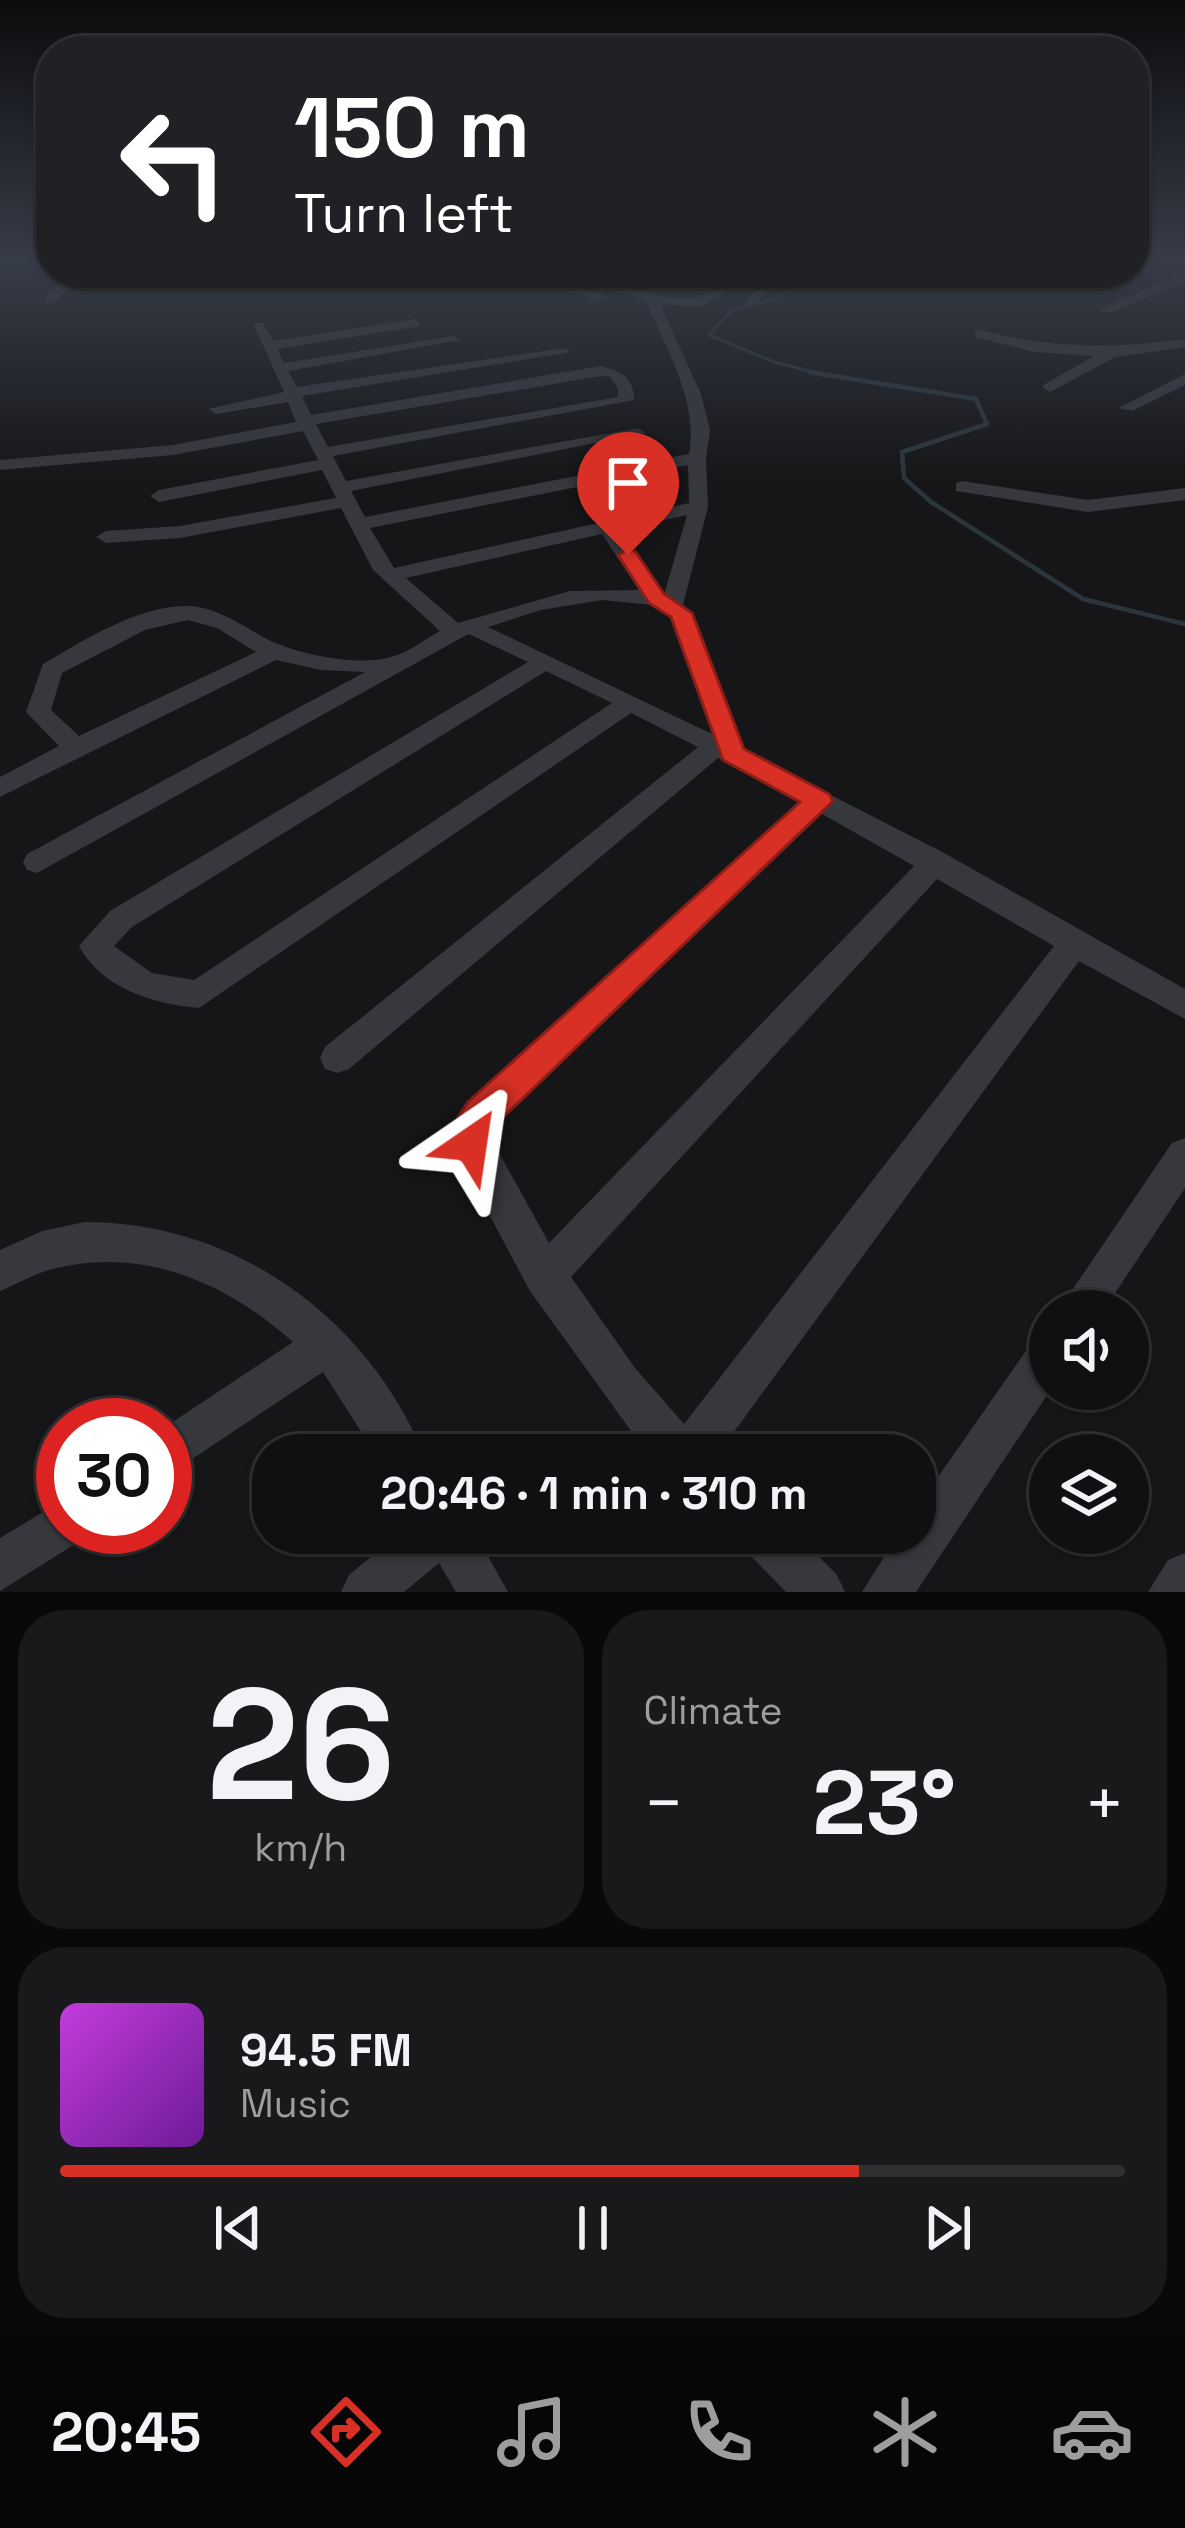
<!DOCTYPE html>
<html lang="en">
<head>
<meta charset="utf-8">
<style>
  body { margin:0; font-family:"Space Grotesk",sans-serif; background:#19191b; color:#f1f3f6; height:100vh; display:flex; flex-direction:column; font-size:45px; white-space:nowrap }
  * { box-sizing:border-box; margin:0 }
  p { font-size:39px; color:#9c9d9f }
  .icon { flex:none; width:66px; height:66px; fill:none; stroke:currentColor; stroke-width:2; stroke-linecap:round; stroke-linejoin:round }
  .map { position:relative; height:1592px; overflow:hidden }
  .details { display:flex; flex-direction:column; gap:18px; padding:18px; background:#09090a; flex:1 }
  .details>* { flex:none }
  .top-card { position:absolute; left:36px; top:36px; width:1113px; height:252px; border-radius:48px; box-shadow:0 3px 9px #0004,0 0 0 3px #303032; background:#202124; color:#fff; overflow:hidden }
  .controls { position:absolute; left:1029px; top:1290px; display:grid; gap:24px }
  .controls a { display:grid; place-items:center; width:120px; height:120px; border-radius:50%; background:#101012; box-shadow:0 3px 9px #0004,0 0 0 3px #303032; font-size:60px }
  .speed { position:absolute; left:36px; top:1398px; display:flex; gap:24px; font-size:60px; font-weight:700; text-align:center }
  .speed>* { display:grid; place-content:center; width:156px; height:156px; border-radius:50%; background:#101012; box-shadow:0 3px 9px #0004,0 0 0 3px #303032; line-height:1 }
  .speed .limit { border:18px solid #d22; background:#fff; color:#111 }
  .pin { position:absolute; display:grid; place-items:center; width:102px; height:102px; color:#fff; margin:-123px -51px; border-radius:50% 50% 50% 0; rotate:-45deg; box-shadow:0 0 12px #0007 }
  .pin .icon { rotate:45deg }
  .me { position:absolute; width:132px; margin:-66px; rotate:32deg; stroke-linejoin:round; filter:drop-shadow(0 0 9px #0008) }
  .turn { display:flex; align-items:center; gap:42px; height:252px; padding:0 60px; font-size:54px }
  .turn .icon { width:156px; height:156px; stroke-width:2.5 }
  .turn b { display:block; font-size:84px; line-height:102px }
  .big { font-size:90px; font-weight:700; line-height:1.1 }
  .details .widget { flex:1; display:flex; flex-direction:column; justify-content:center; gap:18px; min-width:0; padding:0 42px; border-radius:48px; background:#19191b }
  .details .dial { align-items:center; gap:0 }
  .dial b { font-size:156px; line-height:1 }
  .song { display:flex; align-items:center; gap:36px }
  .cover { width:144px; height:144px; border-radius:18px; background:linear-gradient(135deg,hsl(290 70% 55%),hsl(280 70% 35%)) }
  .played { height:12px; border-radius:6px; background:linear-gradient(90deg,#d93025 75%,#303032 75%) }
  .keys { display:flex; justify-content:space-around; direction:ltr }
  .heat { display:flex; justify-content:space-between; align-items:center; font-size:66px; direction:ltr }
  .details .tiles { flex:1; display:grid; gap:18px; grid-template-columns:1fr 1fr }
  .widget:last-child { grid-column:span 2 }
  .trip { position:absolute; left:252px; top:1434px; width:684px; height:120px; border-radius:48px; background:#101012; box-shadow:0 3px 9px #0004,0 0 0 3px #303032; font-weight:700; line-height:120px; text-align:center }
  .tab-bar { display:flex; height:192px; justify-content:space-around; align-items:center; background:#060607; color:#9c9d9f }
  .tab-bar .icon { width:84px; height:84px }
  .tab-bar .active { color:#d93025 }
  .tab-bar b { font-size:54px; color:#f1f3f6 }
  .map>svg:first-child { display:block }
</style>
</head>
<body>
<div class="map">
<svg width="1185" height="1592" viewBox="0 0 1185 1592">
  <rect width="100%" height="100%" fill="#161618"/>
  <g fill="none" stroke-linecap="round" stroke-linejoin="round">
    <!-- stream-far1 -->
    <path stroke="#2c353c" stroke-width="3" d="M135 273 185 281 232 273
      M797 273 805 277 777 298 731 311 709 335 774 362 824 375"/>
    <!-- stream -->
    <path stroke="#2c353c" stroke-width="4.5" d="M809 372 976 399 987 424 902 452 904 478 931 502 1083 599 1185 624"/>
    <!-- street -->
    <path fill="#37383d" fill-rule="evenodd" d="M1140 259 1185 262V270L1146 263Z
      M1185 272V281L1110 313 1098 310Z
      M59 273H71L76 280 55 303H45V297L63 280Z
      M525 273H543L608 297 596 300Z
      M576 273C622 273 666 314 711 292L668 273C689 273 712 275 725 293L699 307 660 304 701 394 710 430 706 458 708 507 683 605 692 613 743 750 946 854 1185 989V1019L1079 961 717 1455H652L634 1435 530 1291 458 1156 452 1129 468 1102 800 803 718 758 349 1069 337 1073 325 1069 320 1058 325 1047 698 747 631 713 199 1008C154 1004 102 989 79 946L110 911 528 662 469 634 463 637 37 873 27 870 23 862 27 854 365 672 321 670 276 660 0 797V777L59 746 26 712 43 664C84 640 139 605 188 606 217 607 241 625 265 638 294 654 359 667 391 657 408 653 425 639 440 631L373 570 341 508 180 538 106 543 96 537 106 531 180 526 336 498 322 470 159 502 150 496 159 490 318 460 303 431 173 455 0 470V460L173 445 296 422 288 402 216 414 208 409 284 392 253 323H263L273 341 416 319 421 326 277 349 284 363 453 336 460 340 288 371 297 387 564 348 571 352 302 396 311 415 601 366C621 371 634 378 634 400L333 456 346 481 638 428 646 433 351 491 365 517 689 454C699 401 666 349 646 301ZM601 376 610 377 618 388V397L328 447 316 424ZM688 465 689 503 394 568 370 528ZM687 515 664 595 619 530ZM602 534 639 590 570 591 458 623 406 578ZM602 600 653 605 671 616 712 734 488 627 541 610ZM188 620 217 628 256 652 79 736 51 710 62 673 145 630ZM546 671 612 703 194 980 152 973 114 946 132 927ZM822 814 914 866 549 1243 488 1133ZM937 879 1054 946 684 1424 635 1368 571 1277Z
      M754 273H766L771 286 753 307 746 303 759 286Z
      M980 330C1057 349 1107 349 1185 339V347L1115 357 1050 392 1042 387 1045 384 1094 356 1035 352 975 337V331Z
      M1185 374V385L1132 411 1118 408Z
      M962 481 1088 500 1185 488V500L1088 512 956 491V483Z
      M1185 1138V1188L1103 1311H1058L1172 1143Z
      M85 1222C235 1222 367 1317 424 1455H376L323 1372 165 1477V1427L293 1342C226 1282 142 1246 52 1269 34 1274 17 1284 0 1291V1250L42 1231Z
      M1050 1332 1051 1389 916 1592H862L899 1533H915V1510L1035 1338Z
      M63 1500V1527H85L80 1541 0 1591V1538Z
      M400 1533H475L508 1592H456L439 1563 404 1592H341L349 1575Z
      M738 1533H796L837 1575 845 1592H786L745 1550Z
      M1185 1553V1592H1148L1168 1560Z"/>
  </g>
  <!-- sky -->
  <linearGradient id="sky" x2="0" y2="1"><stop stop-color="#0c0c0d"/><stop offset="0.54" stop-color="#363c48"/><stop offset="1" stop-color="#363c48" stop-opacity="0"/></linearGradient>
  <rect width="1185" height="482" fill="url(#sky)"/>
  <!-- route -->
  <path fill="#d93025" stroke="#8d1f18" stroke-width="3" d="M628 549 635 551 664 594 692 613 744 749 829 794 833 801 494 1126 484 1156 471 1161 458 1156C448 1134 454 1121 468 1102L800 802 723 760 671 617 649 603 618 555Z"/>
</svg>
<div class="controls">
<a><svg class="icon" aria-label="sound" viewBox="0 0 24 24"><path d="M4 9h4l5-4v14l-5-4H4zM17 9q2 3 0 6"/></svg></a>
<a><svg class="icon" aria-label="layers" viewBox="0 0 24 24"><path d="M12 4l9 5-9 5-9-5zM3 14l9 5 9-5"/></svg></a>
</div>
<div class="speed"><div class="limit">30</div></div>
<div class="pin" style="left:628px;top:555px;background:#d93025"><svg class="icon" aria-label="arrive" viewBox="0 0 24 24"><path d="M6 21V4h12l-3 4 3 4H6"/></svg></div>
<svg class="me" style="left:471px;top:1144px" viewBox="-20 -20 40 40"><path d="M0-17L14 15 0 8-14 15z" fill="#d93025" stroke="#fff" stroke-width="4"/></svg>
<div class="trip">20:46 · 1 min · 310 m</div>
<div class="top-card">
<div class="turn"><svg class="icon" aria-label="left" viewBox="0 0 24 24"><path d="M17 20v-9H6M10 6l-5 5 5 5"/></svg><div><b>150 m</b>Turn left</div></div>
</div>
</div>
<section class="details">
<div class="tiles">
<div class="widget dial"><b>26</b><p>km/h</p></div>
<div class="widget"><p>Climate</p>
<div class="heat"><a>−</a><b class="big">23°</b><a>+</a></div>
</div>
<div class="widget">
<div class="song"><i class="cover"></i><div><b>94.5 FM</b><p>Music</p></div></div>
<div class="played"></div>
<div class="keys"><svg class="icon" aria-label="previous" viewBox="0 0 24 24"><path d="M18 5L8 12l10 7zM5 5v14"/></svg><svg class="icon" aria-label="pause" viewBox="0 0 24 24"><path d="M8 5v14M16 5v14"/></svg><svg class="icon" aria-label="next" viewBox="0 0 24 24"><path d="M6 5l10 7-10 7zM19 5v14"/></svg></div>
</div>
</div>
</section>
<nav class="tab-bar">
<b>20:45</b>
<svg class="icon active" aria-label="directions" viewBox="0 0 24 24"><path d="M12 3l9 9-9 9-9-9zM9 14v-3h6M13 9l2 2-2 2"/></svg>
<svg class="icon" aria-label="music" viewBox="0 0 24 24"><path d="M9 18V5l10-2v13"/><circle cx="6" cy="18" r="3"/><circle cx="16" cy="16" r="3"/></svg>
<svg class="icon" aria-label="phone" viewBox="0 0 24 24"><path d="M5 4h4l2 5-3 2q2 4 5 5l2-3 5 2v4C11 20 4 13 5 4z"/></svg>
<svg class="icon" aria-label="climate" viewBox="0 0 24 24"><path d="M12 3v18M4 7l16 10M4 17L20 7"/></svg>
<svg class="icon" aria-label="car" viewBox="0 0 24 24"><path d="M5 17H2v-5l4-1 3-4h7l3 4 3 1v5h-3M9 17h6M6 11h13"/><circle cx="7" cy="17" r="2"/><circle cx="17" cy="17" r="2"/></svg>
</nav>
</body>
</html>
